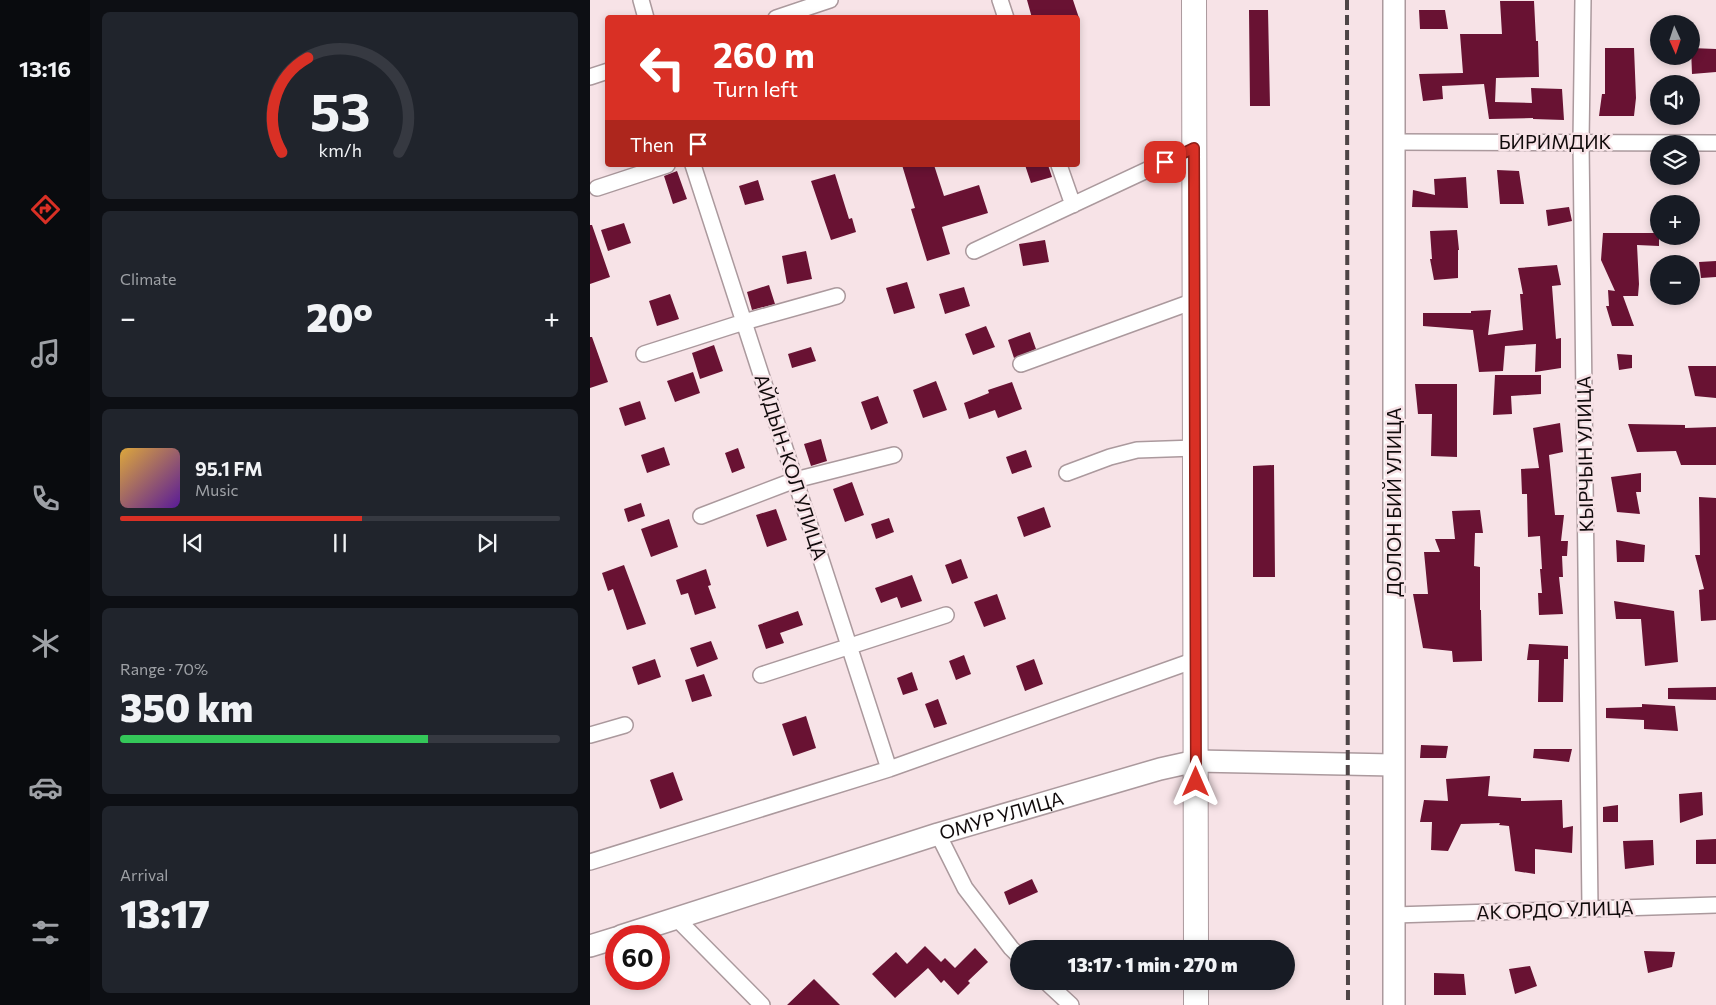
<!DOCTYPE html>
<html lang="en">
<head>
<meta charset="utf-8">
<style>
  body { margin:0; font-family:Commissioner,sans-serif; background:#20242c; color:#f1f3f6; height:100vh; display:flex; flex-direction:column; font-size:19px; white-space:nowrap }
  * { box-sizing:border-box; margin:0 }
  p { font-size:16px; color:#9ea1a6 }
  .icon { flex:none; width:28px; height:28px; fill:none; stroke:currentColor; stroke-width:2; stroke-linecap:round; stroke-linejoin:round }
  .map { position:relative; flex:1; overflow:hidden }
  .drawer { display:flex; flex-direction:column; gap:12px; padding:12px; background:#0d0f14; width:500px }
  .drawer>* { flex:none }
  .banner { position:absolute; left:15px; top:15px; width:475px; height:152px; border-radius:5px; box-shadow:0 2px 8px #0003; background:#d93025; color:#fff; overflow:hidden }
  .needle { width:32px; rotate:177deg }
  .tools { position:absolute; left:1060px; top:15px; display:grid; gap:10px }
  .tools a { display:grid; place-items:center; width:50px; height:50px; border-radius:50%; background:#171b24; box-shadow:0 2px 8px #0003; font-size:25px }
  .speed { position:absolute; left:15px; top:925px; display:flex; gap:10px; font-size:25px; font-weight:700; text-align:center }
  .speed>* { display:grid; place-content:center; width:65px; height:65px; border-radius:50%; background:#171b24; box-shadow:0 2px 8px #0003; line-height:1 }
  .speed .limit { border:8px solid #d22; background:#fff; color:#111 }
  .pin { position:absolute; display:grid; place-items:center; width:42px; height:42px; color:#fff; margin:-21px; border-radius:10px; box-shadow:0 2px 8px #0006 }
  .me { position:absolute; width:55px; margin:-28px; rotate:0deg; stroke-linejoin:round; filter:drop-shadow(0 0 4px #0008) }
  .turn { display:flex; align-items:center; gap:18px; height:105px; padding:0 25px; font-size:22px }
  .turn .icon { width:65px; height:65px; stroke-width:2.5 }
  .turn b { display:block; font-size:35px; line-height:42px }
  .then { display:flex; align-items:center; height:48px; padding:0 25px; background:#0003; gap:10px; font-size:19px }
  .big { font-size:38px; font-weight:800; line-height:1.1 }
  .drawer .tile { flex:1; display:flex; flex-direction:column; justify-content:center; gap:8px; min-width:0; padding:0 18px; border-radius:8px; background:#20242c }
  .drawer .dial { align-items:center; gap:0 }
  .dial svg { height:130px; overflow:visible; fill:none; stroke:#363941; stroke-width:7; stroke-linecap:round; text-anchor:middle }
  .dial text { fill:#f1f3f6; stroke:none }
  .song { display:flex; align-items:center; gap:15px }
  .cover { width:60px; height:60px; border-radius:8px; background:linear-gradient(135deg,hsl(40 70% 55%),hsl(270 70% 35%)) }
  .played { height:5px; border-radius:2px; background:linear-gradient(90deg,#d93025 55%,#363941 55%) }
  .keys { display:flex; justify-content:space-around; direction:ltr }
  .heat { display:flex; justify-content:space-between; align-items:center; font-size:28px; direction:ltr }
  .charge { height:8px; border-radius:4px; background:linear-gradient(90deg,#34c759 70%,#363941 0) }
  .trip { position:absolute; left:420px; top:940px; width:285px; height:50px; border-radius:25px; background:#171b24; box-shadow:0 2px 8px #0003; font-weight:800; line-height:50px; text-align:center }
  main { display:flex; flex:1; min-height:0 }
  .menu { display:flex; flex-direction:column; width:90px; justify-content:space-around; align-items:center; background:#090b0e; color:#9ea1a6 }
  .menu .icon { width:35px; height:35px }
  .menu .selected { color:#d93025 }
  .menu b { font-size:22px; color:#f1f3f6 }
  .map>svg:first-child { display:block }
</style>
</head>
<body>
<main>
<nav class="menu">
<b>13:16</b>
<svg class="icon selected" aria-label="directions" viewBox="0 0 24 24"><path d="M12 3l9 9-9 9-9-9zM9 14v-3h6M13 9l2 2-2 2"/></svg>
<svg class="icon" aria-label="music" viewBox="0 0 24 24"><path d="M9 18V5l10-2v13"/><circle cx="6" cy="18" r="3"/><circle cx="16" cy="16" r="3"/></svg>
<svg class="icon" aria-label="phone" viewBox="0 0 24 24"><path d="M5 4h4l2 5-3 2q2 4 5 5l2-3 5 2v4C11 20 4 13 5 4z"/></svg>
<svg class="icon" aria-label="climate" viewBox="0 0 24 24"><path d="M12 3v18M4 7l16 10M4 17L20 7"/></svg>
<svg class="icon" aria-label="car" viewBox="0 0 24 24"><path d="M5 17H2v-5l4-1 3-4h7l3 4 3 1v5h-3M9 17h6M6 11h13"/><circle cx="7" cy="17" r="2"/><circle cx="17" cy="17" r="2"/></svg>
<svg class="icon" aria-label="filters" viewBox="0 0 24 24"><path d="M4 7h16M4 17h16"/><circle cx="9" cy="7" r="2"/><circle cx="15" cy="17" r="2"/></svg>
</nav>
<section class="drawer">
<div class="tile dial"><svg viewBox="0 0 100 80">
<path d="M14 69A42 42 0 1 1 86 69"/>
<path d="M14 69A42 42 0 0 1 30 11" stroke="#d93025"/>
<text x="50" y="56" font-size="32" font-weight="700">53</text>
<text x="50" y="72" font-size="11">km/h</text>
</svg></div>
<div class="tile"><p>Climate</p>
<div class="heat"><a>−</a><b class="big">20°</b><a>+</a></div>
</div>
<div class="tile">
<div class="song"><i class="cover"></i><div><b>95.1 FM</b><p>Music</p></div></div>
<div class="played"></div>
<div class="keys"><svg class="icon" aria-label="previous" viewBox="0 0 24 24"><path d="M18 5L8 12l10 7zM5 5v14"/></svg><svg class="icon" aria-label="pause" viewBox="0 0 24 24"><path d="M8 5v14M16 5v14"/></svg><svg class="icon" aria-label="next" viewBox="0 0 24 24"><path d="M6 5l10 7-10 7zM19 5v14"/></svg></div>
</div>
<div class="tile"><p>Range · 70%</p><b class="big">350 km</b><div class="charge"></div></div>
<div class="tile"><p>Arrival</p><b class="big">13:17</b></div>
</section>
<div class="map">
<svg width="1126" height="1005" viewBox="0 0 1126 1005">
  <rect width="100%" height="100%" fill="#f7e3e7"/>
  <!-- building -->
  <path fill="#691233" d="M437 0H483L489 18H442Z
    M910 1H944L946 41H948L949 77 906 78 905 102 942 103 941 88 972 89 974 120 943 119V118L899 119 894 84 852 86 853 99 833 101 829 74 873 73 870 34H912Z
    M659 10H678L680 106H660Z
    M829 10H855L858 29H830Z
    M1015 48H1044L1046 98 1044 116H1009L1012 94H1015Z
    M1101 48 1126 49V72L1102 74Z
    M312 165H344L354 196 389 185 398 213 352 227 360 254 337 261 321 209 325 208Z
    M435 165H458L462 177 441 183Z
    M907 170 929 171 934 204H910Z
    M87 171 97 199 83 204 74 176Z
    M245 174 259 219 262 218 266 232 241 240 221 181Z
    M876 177 878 208 822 207 823 190 845 195 844 179Z
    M168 180 174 200 155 205 149 186Z
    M979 207 982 221 958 226 956 210Z
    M34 223 41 243 18 251 11 230Z
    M0 225H2L20 277 0 284Z
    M867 230 869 250H868V278L844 280 840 259H842L840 231Z
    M1013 233H1069V246L1047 245 1049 284 1048 296H1033L1044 326H1022L1016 306H1019L1018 290 1025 291 1011 260Z
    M455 240 459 262 433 266 429 244Z
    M216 251 222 279 197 284 192 256Z
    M1126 261V277L1111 278 1109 262Z
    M967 265 971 285 962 286 966 339 971 338V368L945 372 946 344 915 346 913 371 889 372 883 330 833 326V313H881V311L901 310 898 335 933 330 930 294H933L928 268Z
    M317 282 325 308 304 314 296 288Z
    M179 285 185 304 162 310 157 292Z
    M374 287 380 306 355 314 349 294Z
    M80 294 89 319 67 326 59 301Z
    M396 326 405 347 383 355 375 334Z
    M440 332 446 349 424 358 418 340Z
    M0 337H2L18 382 0 388Z
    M124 345 133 371 110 379 102 353Z
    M221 347 226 361 202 368 198 354Z
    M1027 354 1042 355V368L1029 370Z
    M1098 366H1126V398L1105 396Z
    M103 372 110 393 85 402 77 381Z
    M905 375H951V394L921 396 922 414 903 415Z
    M346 381 357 410 333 418 323 390Z
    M422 382 432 409 408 418 405 410 379 419 374 403 399 393 398 390Z
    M825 384H867V457L841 456 842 414H828Z
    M288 396 298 423 281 430 271 402Z
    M50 401 56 419 35 426 29 408Z
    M970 423 973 452 959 455 965 515H974L971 541H978L977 556H972L973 577H969L973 614 949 615 948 593H952L950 569H952L950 536 938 537 937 494H932L931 469 949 468 943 428Z
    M1038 424 1095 425V428L1126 427V465H1091L1086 451 1047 452Z
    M231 439 237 461 221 466 214 444Z
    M74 447 80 465 57 473 51 455Z
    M148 448 155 468 142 473 135 453Z
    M436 450 442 467 422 474 416 457Z
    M684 465 685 577H663V466Z
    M1051 473V492H1046L1050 514 1027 512 1021 477Z
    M262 482 274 515 255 522 243 489Z
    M1109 497 1126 498V620L1111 621 1109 590 1114 589 1105 555H1110Z
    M51 503 55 516 38 522 34 509Z
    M454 507 461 527 434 537 427 517Z
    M186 509 197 540 177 547 166 515Z
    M890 510 893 533H885L884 566 890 567V610H891L892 661 863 662 862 651 833 648 823 594H838L834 552H850L845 539H865L862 511Z
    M299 518 304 532 286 539 281 524Z
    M79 519 88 547 61 557 51 529Z
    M1026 540 1055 545 1054 562H1027Z
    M371 559 378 578 362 584 355 565Z
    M34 565 56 624 37 630 23 589 18 591 12 573Z
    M116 569 121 585 118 586 126 608 105 615 98 593 91 595 86 580Z
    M322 575 332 601 311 608 307 597 291 603 285 588Z
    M407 594 416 619 394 627 384 602Z
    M1024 601 1084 611 1088 662 1055 666 1051 619H1026Z
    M208 611 213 625 190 633 194 643 176 649 168 625Z
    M121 641 128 659 107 667 100 648Z
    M939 644 978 646V659H974L973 702H948L949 660H937Z
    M374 655 381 674 366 680 359 661Z
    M65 659 71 677 48 685 42 667Z
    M444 659 453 684 435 691 426 666Z
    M322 672 328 690 313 695 307 678Z
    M114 674 122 696 102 702 95 680Z
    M1126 687V700L1078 699V688Z
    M348 699 357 724 344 728 335 704Z
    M1052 704 1085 706 1088 731 1054 729V720L1016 718V708L1052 707Z
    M216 716 226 748 203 756 192 724Z
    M831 745 858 746 856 758H830Z
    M944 749H982L979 762 943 758Z
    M83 772 93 800 70 809 60 780Z
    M900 776 898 796 931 798V801L972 800 973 828 983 826 982 853 945 849V874L925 871 919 826 909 825 910 823 871 824 858 851 841 850 842 822H830L834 800 858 801 856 779Z
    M1112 792 1113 815 1090 823 1089 794Z
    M1028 805V822H1013V807Z
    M1126 839V864H1106V840Z
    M1063 840 1064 865 1035 869 1033 841Z
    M442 879 448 892 419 905 414 892Z
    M335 946 351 962 355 958 365 968 385 948 398 962 378 981 380 983 368 995 354 980 351 983 338 968 305 998 282 974 306 952 317 964Z
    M1054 951 1085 952 1082 967 1058 973Z
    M940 966 947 986 925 994 919 969Z
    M844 973 874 974 876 995H844Z
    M224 979 250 1005H197Z"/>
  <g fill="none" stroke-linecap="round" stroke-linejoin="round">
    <defs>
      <path id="street" d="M51 0 56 18
        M410 0 416 18
        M993 0 991 142 1000 908
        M186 18 240 0
        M0 77 18 71
        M804 142 1126 143
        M103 165 299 769
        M469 165 483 205
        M7 188 77 165
        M384 251 604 148
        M54 354 154 322 247 296
        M431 364 604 301
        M477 473 520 457 547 450 605 448
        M111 516 205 480 304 455
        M171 675 356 615
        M0 735 35 725
        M348 834 375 888 421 948 429 956
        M0 862 299 769 605 660
        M804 915 1126 905
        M87 919 172 1005
        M455 981 481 1005"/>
      <g id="secondary">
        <path d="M804 0V1005"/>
        <path id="s1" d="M31 936 348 834 570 769 606 761 803 765"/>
        <path d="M0 946 26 938"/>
      </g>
      <path id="primary" d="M604 0 606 949
        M606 1005V981"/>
    </defs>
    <!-- street casing -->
    <use href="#street" stroke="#ab999d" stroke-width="18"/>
    <!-- secondary casing -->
    <use href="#secondary" stroke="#ab999d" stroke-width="24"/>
    <!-- primary casing -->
    <use href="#primary" stroke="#ab999d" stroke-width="26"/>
    <!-- street -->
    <use href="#street" stroke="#fff" stroke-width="15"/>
    <!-- secondary -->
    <use href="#secondary" stroke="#fff" stroke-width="21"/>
    <!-- primary -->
    <use href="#primary" stroke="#fff" stroke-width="24"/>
    <!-- rail -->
    <path stroke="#4e4546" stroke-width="4" stroke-dasharray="10 5" stroke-linecap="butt" d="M757 0 758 1005"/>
  </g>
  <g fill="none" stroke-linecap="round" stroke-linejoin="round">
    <defs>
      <path id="route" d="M575 162 604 148 606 782"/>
    </defs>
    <!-- route casing -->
    <use href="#route" stroke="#8d1f18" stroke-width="12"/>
    <!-- route -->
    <use href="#route" stroke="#d93025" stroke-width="9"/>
  </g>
  <g text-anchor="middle" stroke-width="5" stroke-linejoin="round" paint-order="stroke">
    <!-- street labels -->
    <g font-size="19" fill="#110b0c" stroke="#f7e3e7">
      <text x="965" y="149">БИРИМДИК</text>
      <text transform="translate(995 454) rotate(-91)" y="7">КЫРЧЫН УЛИЦА</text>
      <text transform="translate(201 467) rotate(72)" y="7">АЙДЫН-КОЛ УЛИЦА</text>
      <text transform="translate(804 502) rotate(-90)" y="7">ДОЛОН БИЙ УЛИЦА</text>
      <text dy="7" stroke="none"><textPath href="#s1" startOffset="399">ОМУР УЛИЦА</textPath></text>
      <text transform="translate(965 910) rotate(-2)" y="7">АК ОРДО УЛИЦА</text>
    </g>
  </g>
</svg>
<div class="tools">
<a><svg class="needle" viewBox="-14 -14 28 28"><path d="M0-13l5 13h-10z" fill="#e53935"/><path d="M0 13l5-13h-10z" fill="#9ea1a6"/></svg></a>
<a><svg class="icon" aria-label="sound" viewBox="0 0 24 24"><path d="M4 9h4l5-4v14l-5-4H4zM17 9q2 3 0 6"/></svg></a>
<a><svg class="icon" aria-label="layers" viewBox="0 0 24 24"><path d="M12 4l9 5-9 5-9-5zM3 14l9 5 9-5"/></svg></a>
<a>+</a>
<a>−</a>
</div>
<div class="speed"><div class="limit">60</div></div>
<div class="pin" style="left:575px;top:162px;background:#d93025"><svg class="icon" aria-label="arrive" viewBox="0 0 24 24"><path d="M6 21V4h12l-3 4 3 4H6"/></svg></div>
<svg class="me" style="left:606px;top:782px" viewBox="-20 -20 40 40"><path d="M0-17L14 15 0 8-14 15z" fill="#d93025" stroke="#fff" stroke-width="4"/></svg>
<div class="trip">13:17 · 1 min · 270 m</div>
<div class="banner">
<div class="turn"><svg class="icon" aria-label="left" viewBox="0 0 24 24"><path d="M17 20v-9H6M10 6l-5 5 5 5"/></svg><div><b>260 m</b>Turn left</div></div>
<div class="then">Then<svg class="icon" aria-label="arrive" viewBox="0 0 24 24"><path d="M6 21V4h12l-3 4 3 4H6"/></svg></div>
</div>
</div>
</main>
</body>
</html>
